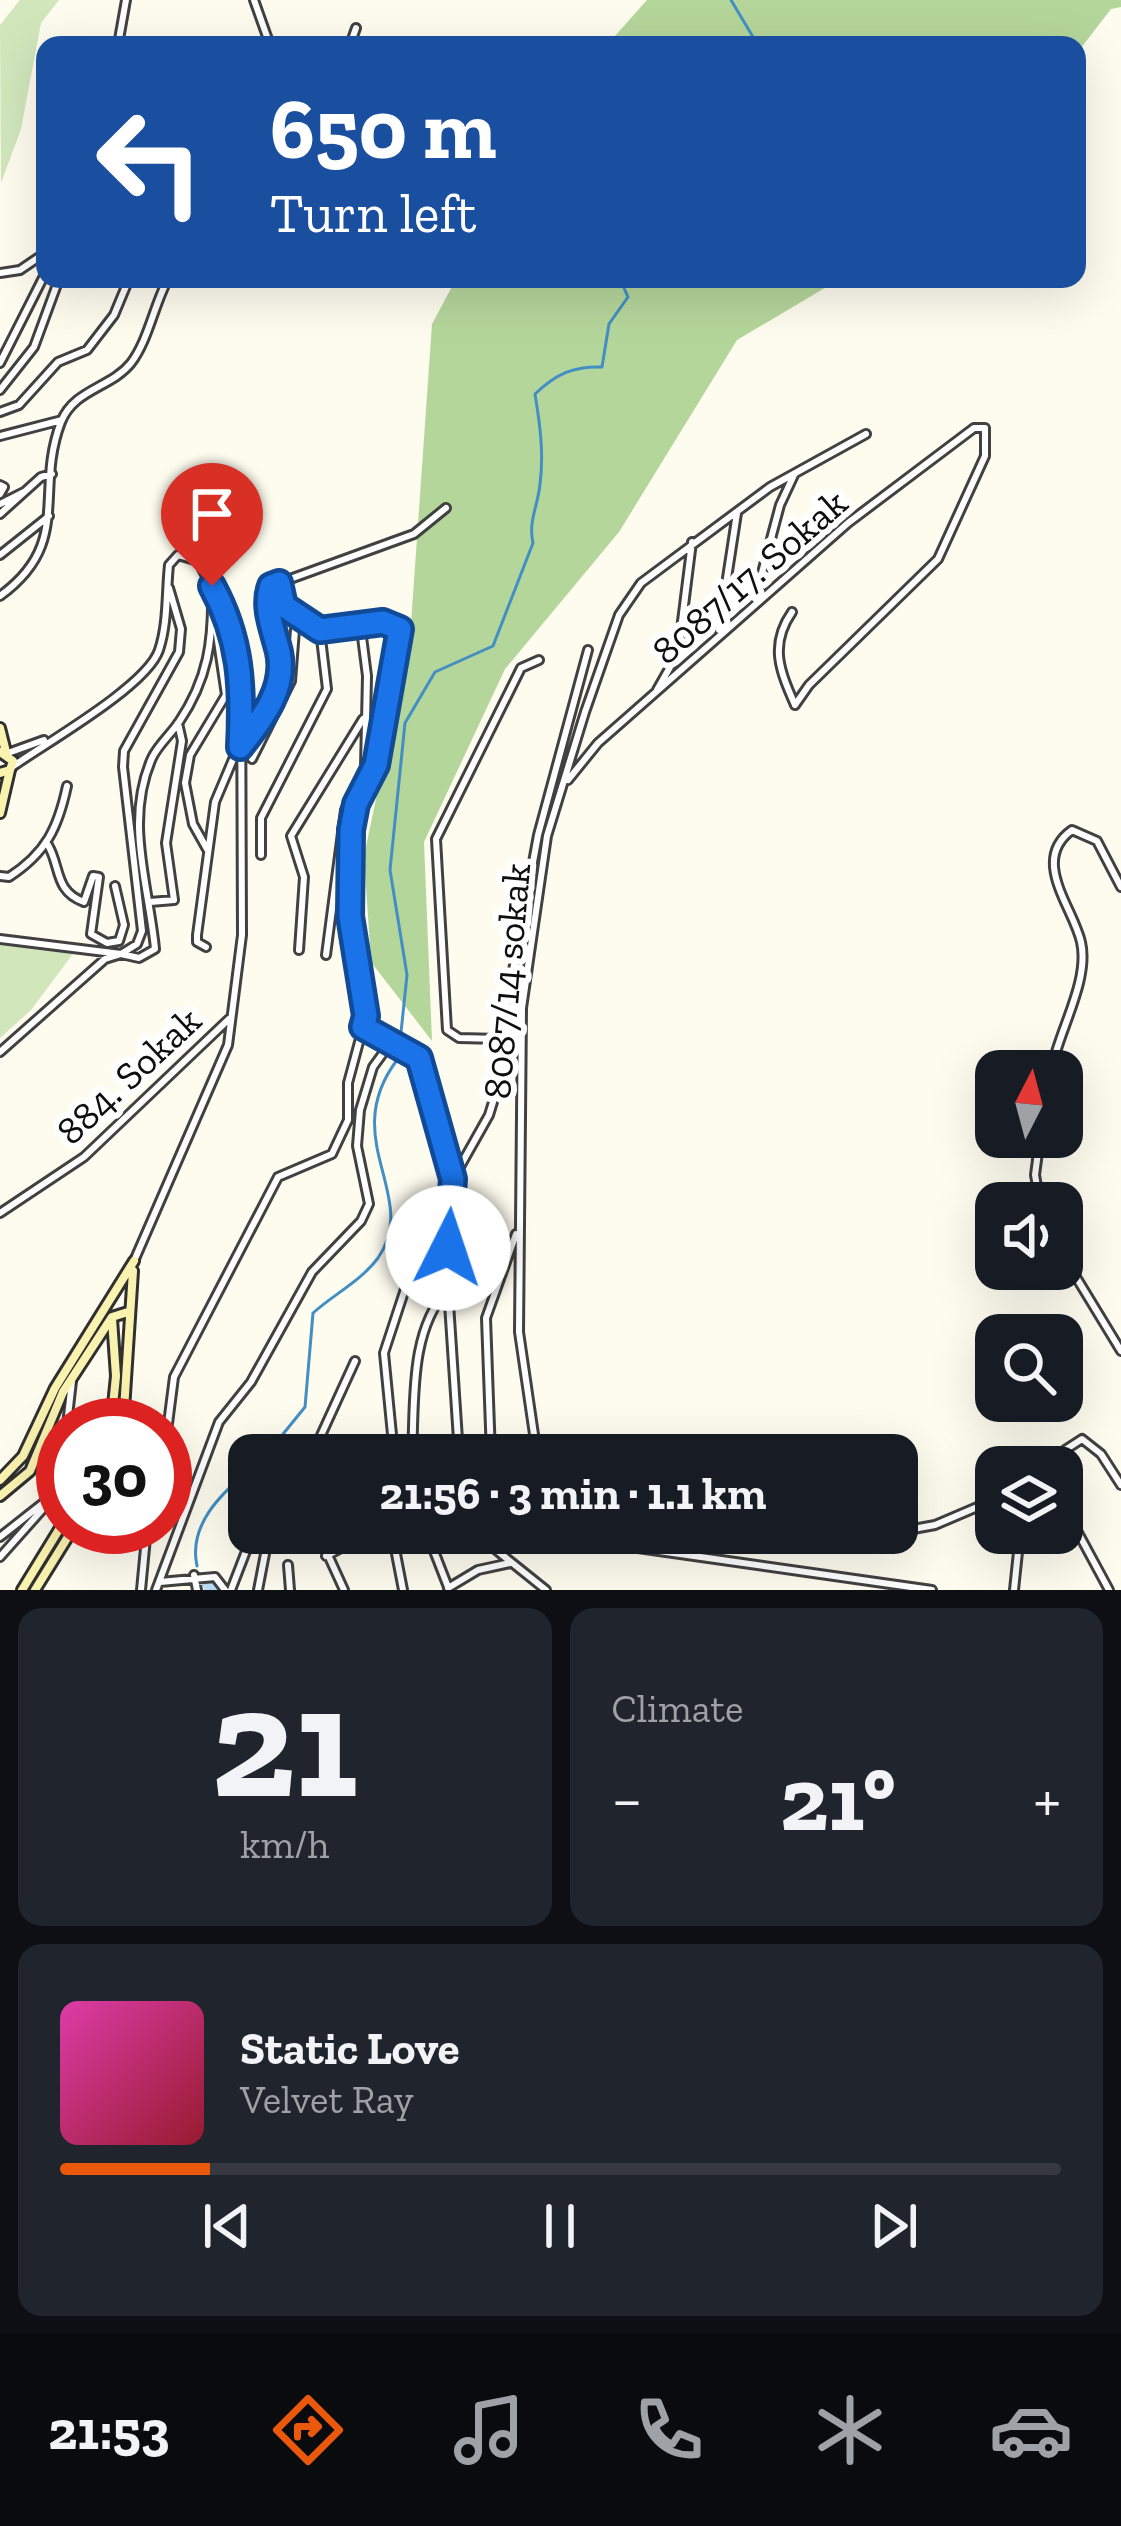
<!DOCTYPE html>
<html lang="en">
<head>
<meta charset="utf-8">
<style>
  body { margin:0; font-family:"Zilla Slab",serif; background:#20242c; color:#f1f3f6; height:100vh; display:flex; flex-direction:column; font-size:45px; white-space:nowrap }
  * { box-sizing:border-box; margin:0 }
  p { font-size:39px; color:#9ea1a6 }
  .icon { flex:none; width:66px; height:66px; fill:none; stroke:currentColor; stroke-width:2; stroke-linecap:round; stroke-linejoin:round }
  .map { position:relative; height:1590px; overflow:hidden }
  .side { display:flex; flex-direction:column; gap:18px; padding:18px; background:#0d0f14; flex:1 }
  .side>* { flex:none }
  .top-card { position:absolute; left:36px; top:36px; width:1050px; height:252px; border-radius:24px; box-shadow:0 12px 48px #0002; background:#1a4fa0; color:#fff; overflow:hidden }
  .needle { width:78px; rotate:6deg }
  .fabs { position:absolute; left:975px; top:1050px; display:grid; gap:24px }
  .fabs a { display:grid; place-items:center; width:108px; height:108px; border-radius:24px; background:#171b24; box-shadow:0 12px 48px #0002; font-size:60px }
  .speed { position:absolute; left:36px; top:1398px; display:flex; gap:24px; font-size:60px; font-weight:700; text-align:center }
  .speed>* { display:grid; place-content:center; width:156px; height:156px; border-radius:50%; background:#171b24; box-shadow:0 12px 48px #0002; line-height:1 }
  .speed .limit { border:18px solid #d22; background:#fff; color:#111 }
  .pin { position:absolute; display:grid; place-items:center; width:102px; height:102px; color:#fff; margin:-123px -51px; border-radius:50% 50% 50% 0; rotate:-45deg; box-shadow:0 0 12px #0007 }
  .pin .icon { rotate:45deg }
  .me { position:absolute; width:132px; margin:-66px; rotate:4deg; stroke-linejoin:round; filter:drop-shadow(0 0 9px #0008) }
  .turn { display:flex; align-items:center; gap:42px; height:252px; padding:0 36px; font-size:54px }
  .turn .icon { width:156px; height:156px; stroke-width:2.5 }
  .turn b { display:block; font-size:84px; line-height:102px }
  .big { font-size:90px; font-weight:700; line-height:1.1 }
  .side .card { flex:1; display:flex; flex-direction:column; justify-content:center; gap:18px; min-width:0; padding:0 42px; border-radius:24px; background:#20242c }
  .side .dial { align-items:center; gap:0 }
  .dial b { font-size:156px; line-height:1 }
  .song { display:flex; align-items:center; gap:36px }
  .cover { width:144px; height:144px; border-radius:18px; background:linear-gradient(135deg,hsl(320 70% 55%),hsl(350 70% 35%)) }
  .played { height:12px; border-radius:6px; background:linear-gradient(90deg,#ea580c 15%,#363941 15%) }
  .keys { display:flex; justify-content:space-around; direction:ltr }
  .heat { display:flex; justify-content:space-between; align-items:center; font-size:66px; direction:ltr }
  .side .tiles { flex:1; display:grid; gap:18px; grid-template-columns:1fr 1fr }
  .card:last-child { grid-column:span 2 }
  .trip { position:absolute; left:228px; top:1434px; width:690px; height:120px; border-radius:24px; background:#171b24; box-shadow:0 12px 48px #0002; font-weight:700; line-height:120px; text-align:center }
  .tabs { display:flex; height:192px; justify-content:space-around; align-items:center; background:#090b0e; color:#9ea1a6 }
  .tabs .icon { width:84px; height:84px }
  .tabs .active { color:#ea580c }
  .tabs b { font-size:54px; color:#f1f3f6 }
  .map>svg:first-child { display:block }
</style>
</head>
<body>
<div class="map">
<svg width="1121" height="1590" viewBox="0 0 1121 1590">
  <rect width="100%" height="100%" fill="#fefbef"/>
  <!-- green -->
  <path fill="#d1e6bb" d="M20 0H59L41 23 21 129 1 183 0 25Z
    M0 943 75 951 31 1010 0 1038Z"/>
  <!-- forest -->
  <path fill="#b5d69b" d="M647 0H1121V7L1111 9 1077 53V45H607Z
    M456 279H840L737 340 619 532 505 669 424 842 432 1041 371 962 364 856 410 638 432 324Z"/>
  <g fill="none" stroke-linecap="round" stroke-linejoin="round">
    <!-- stream -->
    <path stroke="#438fc4" stroke-width="3" d="M731 0 753 37 747 45
      M400 1042 407 975 390 870 405 723 435 672 493 646 533 543C528 521 538 506 540 484 544 454 540 424 535 394 556 374 573 366 602 367L609 324 628 297 620 279
      M266 1455 305 1407 313 1313C333 1295 362 1280 378 1258 421 1196 337 1140 397 1060
      M197 1566C188 1525 221 1494 249 1470"/>
    <!-- river -->
    <path stroke="#b7dbf2" stroke-width="12" d="M208 1583 211 1590"/>
    <defs>
      <path id="street" d="M254 0 270 45
        M118 45 126 0
        M350 45 356 28
        M0 273 20 270 45 253
        M0 363 45 274
        M0 390 34 347 59 279
        M0 412 19 405 58 362 87 350 114 315 129 279
        M0 436 62 420
        M0 485 4 487 0 494
        M0 504 24 492
        M0 514 41 477 52 474
        M0 555 49 516
        M0 596C73 543 34 492 61 422 74 389 111 388 131 363 148 341 154 305 168 279
        M755 599 780 505 794 475
        M792 612C769 645 780 671 795 705
        M719 630 737 513
        M657 690 678 653 692 542
        M8 753 44 740
        M252 759 291 681 296 617
        M12 767C46 743 147 686 159 650 168 623 166 592 169 565L178 555 198 561 235 632 241 666 242 935 228 1045 134 1261
        M568 780 598 743 848 523 974 428H985V456L938 559 809 685 795 705
        M48 845C61 867 54 891 84 902L93 876 99 877 91 934 107 943 119 941 124 925 115 886
        M207 849 193 824 185 783 190 755 226 695 215 621
        M261 855V818L327 689 320 630
        M0 876 9 877C46 853 58 828 67 786
        M150 902 174 900 166 843 182 741 178 723
        M0 939 121 954 137 944 142 931 123 767 124 751 179 652 181 629 169 588
        M206 947 197 942V935L215 802 234 757 266 712 281 669 267 593 279 583
        M299 950 304 877 291 836 363 719
        M326 955 345 810 365 767 367 676 361 629
        M363 1027 389 1045
        M500 1039 459 1038 447 1030 436 839 521 668 539 660
        M0 1052 105 959 121 954 139 958 155 949C149 885 124 821 152 758 158 745 171 734 179 722 208 679 213 641 212 591
        M502 1071 497 1057 538 835 588 650
        M1051 1071C1058 1032 1090 981 1081 942 1073 907 1030 860 1072 830L1097 841 1121 887
        M1040 1137 1035 1175 1040 1203
        M453 1179 489 1115 519 1017
        M0 1213 84 1157 229 1019
        M1062 1254 1121 1351
        M67 1425 72 1381
        M165 1447 174 1377 278 1177 332 1154 348 1120V1083L366 1016 350 916 351 830 356 804 376 765 400 629 391 622C355 625 275 647 279 583L414 534 446 508
        M312 1455 355 1361
        M394 1455 384 1353 423 1234 450 1199
        M412 1455C415 1401 409 1331 448 1289
        M491 1455 486 1318 516 1234
        M537 1455 519 1332 522 1008 547 836 585 712 619 615 641 583 770 487 866 434
        M1056 1467 1065 1450 1082 1439 1101 1454 1121 1485
        M1062 1503 1109 1590
        M318 1533 344 1590
        M392 1533 403 1590
        M427 1533 448 1587
        M475 1533 546 1590
        M532 1533 932 1590
        M891 1533 935 1525 996 1499
        M0 1537 52 1496 63 1478
        M326 1556 369 1533
        M0 1557 49 1502
        M288 1565 290 1590
        M194 1575 197 1590
        M160 1582 215 1577 225 1590
        M448 1588 478 1570 510 1563
        M141 1590 147 1527
        M156 1590 219 1422 251 1382 312 1272 361 1221 369 1204 357 1146 360 1110 373 1067 389 1045 419 1058 453 1179 447 1273 459 1455
        M231 1590 253 1533
        M258 1590 269 1533
        M1014 1590 1020 1533"/>
      <path id="secondary" d="M0 728 6 752
        M0 752 13 761 10 770 0 773
        M0 813 10 770
        M111 1425 116 1376 112 1319
        M123 1425 133 1271
        M0 1480 23 1456 55 1388 134 1261
        M0 1496 30 1471 63 1392 112 1317 128 1312
        M22 1590 63 1523
        M35 1590 74 1527"/>
    </defs>
    <!-- street casing -->
    <use href="#street" stroke="#414141" stroke-width="12"/>
    <!-- secondary casing -->
    <use href="#secondary" stroke="#303030" stroke-width="14"/>
    <!-- street -->
    <use href="#street" stroke="#fff" stroke-width="6"/>
    <!-- secondary -->
    <use href="#secondary" stroke="#faf2af" stroke-width="8"/>
  </g>
  <g fill="none" stroke-linecap="round" stroke-linejoin="round">
    <defs>
      <path id="route" d="M212 586C241 639 243 687 240 747 261 720 287 689 279 652 274 631 263 607 271 586L279 583 284 606 320 630 383 622 400 629 376 765 356 804 351 830 350 916 366 1016 363 1027 419 1058 453 1179 448 1248"/>
    </defs>
    <!-- route casing -->
    <use href="#route" stroke="#114b97" stroke-width="30"/>
    <!-- route -->
    <use href="#route" stroke="#1a73e8" stroke-width="21"/>
  </g>
  <g text-anchor="middle" stroke-width="12" stroke-linejoin="round" paint-order="stroke">
    <!-- street labels -->
    <g font-size="39" fill="#0e0e0e" stroke="#fff">
      <text transform="translate(749 576) rotate(-41)" y="14">8087/17. Sokak</text>
      <text transform="translate(506 981) rotate(-85)" y="14">8087/14 sokak</text>
      <text transform="translate(128 1075) rotate(-43)" y="14">884. Sokak</text>
    </g>
  </g>
</svg>
<div class="fabs">
<a><svg class="needle" viewBox="-14 -14 28 28"><path d="M0-13l5 13h-10z" fill="#e53935"/><path d="M0 13l5-13h-10z" fill="#9ea1a6"/></svg></a>
<a><svg class="icon" aria-label="sound" viewBox="0 0 24 24"><path d="M4 9h4l5-4v14l-5-4H4zM17 9q2 3 0 6"/></svg></a>
<a><svg class="icon" aria-label="search" viewBox="0 0 24 24"><circle cx="10" cy="10" r="6"/><path d="M15 15l6 6"/></svg></a>
<a><svg class="icon" aria-label="layers" viewBox="0 0 24 24"><path d="M12 4l9 5-9 5-9-5zM3 14l9 5 9-5"/></svg></a>
</div>
<div class="speed"><div class="limit">30</div></div>
<div class="pin" style="left:212px;top:586px;background:#d93025"><svg class="icon" aria-label="arrive" viewBox="0 0 24 24"><path d="M6 21V4h12l-3 4 3 4H6"/></svg></div>
<svg class="me" style="left:448px;top:1248px" viewBox="-20 -20 40 40"><circle r="19" fill="#fff"/><path d="M0-13L10 11 0 6-10 11z" fill="#1a73e8"/></svg>
<div class="trip">21:56 · 3 min · 1.1 km</div>
<div class="top-card">
<div class="turn"><svg class="icon" aria-label="left" viewBox="0 0 24 24"><path d="M17 20v-9H6M10 6l-5 5 5 5"/></svg><div><b>650 m</b>Turn left</div></div>
</div>
</div>
<section class="side">
<div class="tiles">
<div class="card dial"><b>21</b><p>km/h</p></div>
<div class="card"><p>Climate</p>
<div class="heat"><a>−</a><b class="big">21°</b><a>+</a></div>
</div>
<div class="card">
<div class="song"><i class="cover"></i><div><b>Static Love</b><p>Velvet Ray</p></div></div>
<div class="played"></div>
<div class="keys"><svg class="icon" aria-label="previous" viewBox="0 0 24 24"><path d="M18 5L8 12l10 7zM5 5v14"/></svg><svg class="icon" aria-label="pause" viewBox="0 0 24 24"><path d="M8 5v14M16 5v14"/></svg><svg class="icon" aria-label="next" viewBox="0 0 24 24"><path d="M6 5l10 7-10 7zM19 5v14"/></svg></div>
</div>
</div>
</section>
<nav class="tabs">
<b>21:53</b>
<svg class="icon active" aria-label="directions" viewBox="0 0 24 24"><path d="M12 3l9 9-9 9-9-9zM9 14v-3h6M13 9l2 2-2 2"/></svg>
<svg class="icon" aria-label="music" viewBox="0 0 24 24"><path d="M9 18V5l10-2v13"/><circle cx="6" cy="18" r="3"/><circle cx="16" cy="16" r="3"/></svg>
<svg class="icon" aria-label="phone" viewBox="0 0 24 24"><path d="M5 4h4l2 5-3 2q2 4 5 5l2-3 5 2v4C11 20 4 13 5 4z"/></svg>
<svg class="icon" aria-label="climate" viewBox="0 0 24 24"><path d="M12 3v18M4 7l16 10M4 17L20 7"/></svg>
<svg class="icon" aria-label="car" viewBox="0 0 24 24"><path d="M5 17H2v-5l4-1 3-4h7l3 4 3 1v5h-3M9 17h6M6 11h13"/><circle cx="7" cy="17" r="2"/><circle cx="17" cy="17" r="2"/></svg>
</nav>
</body>
</html>
